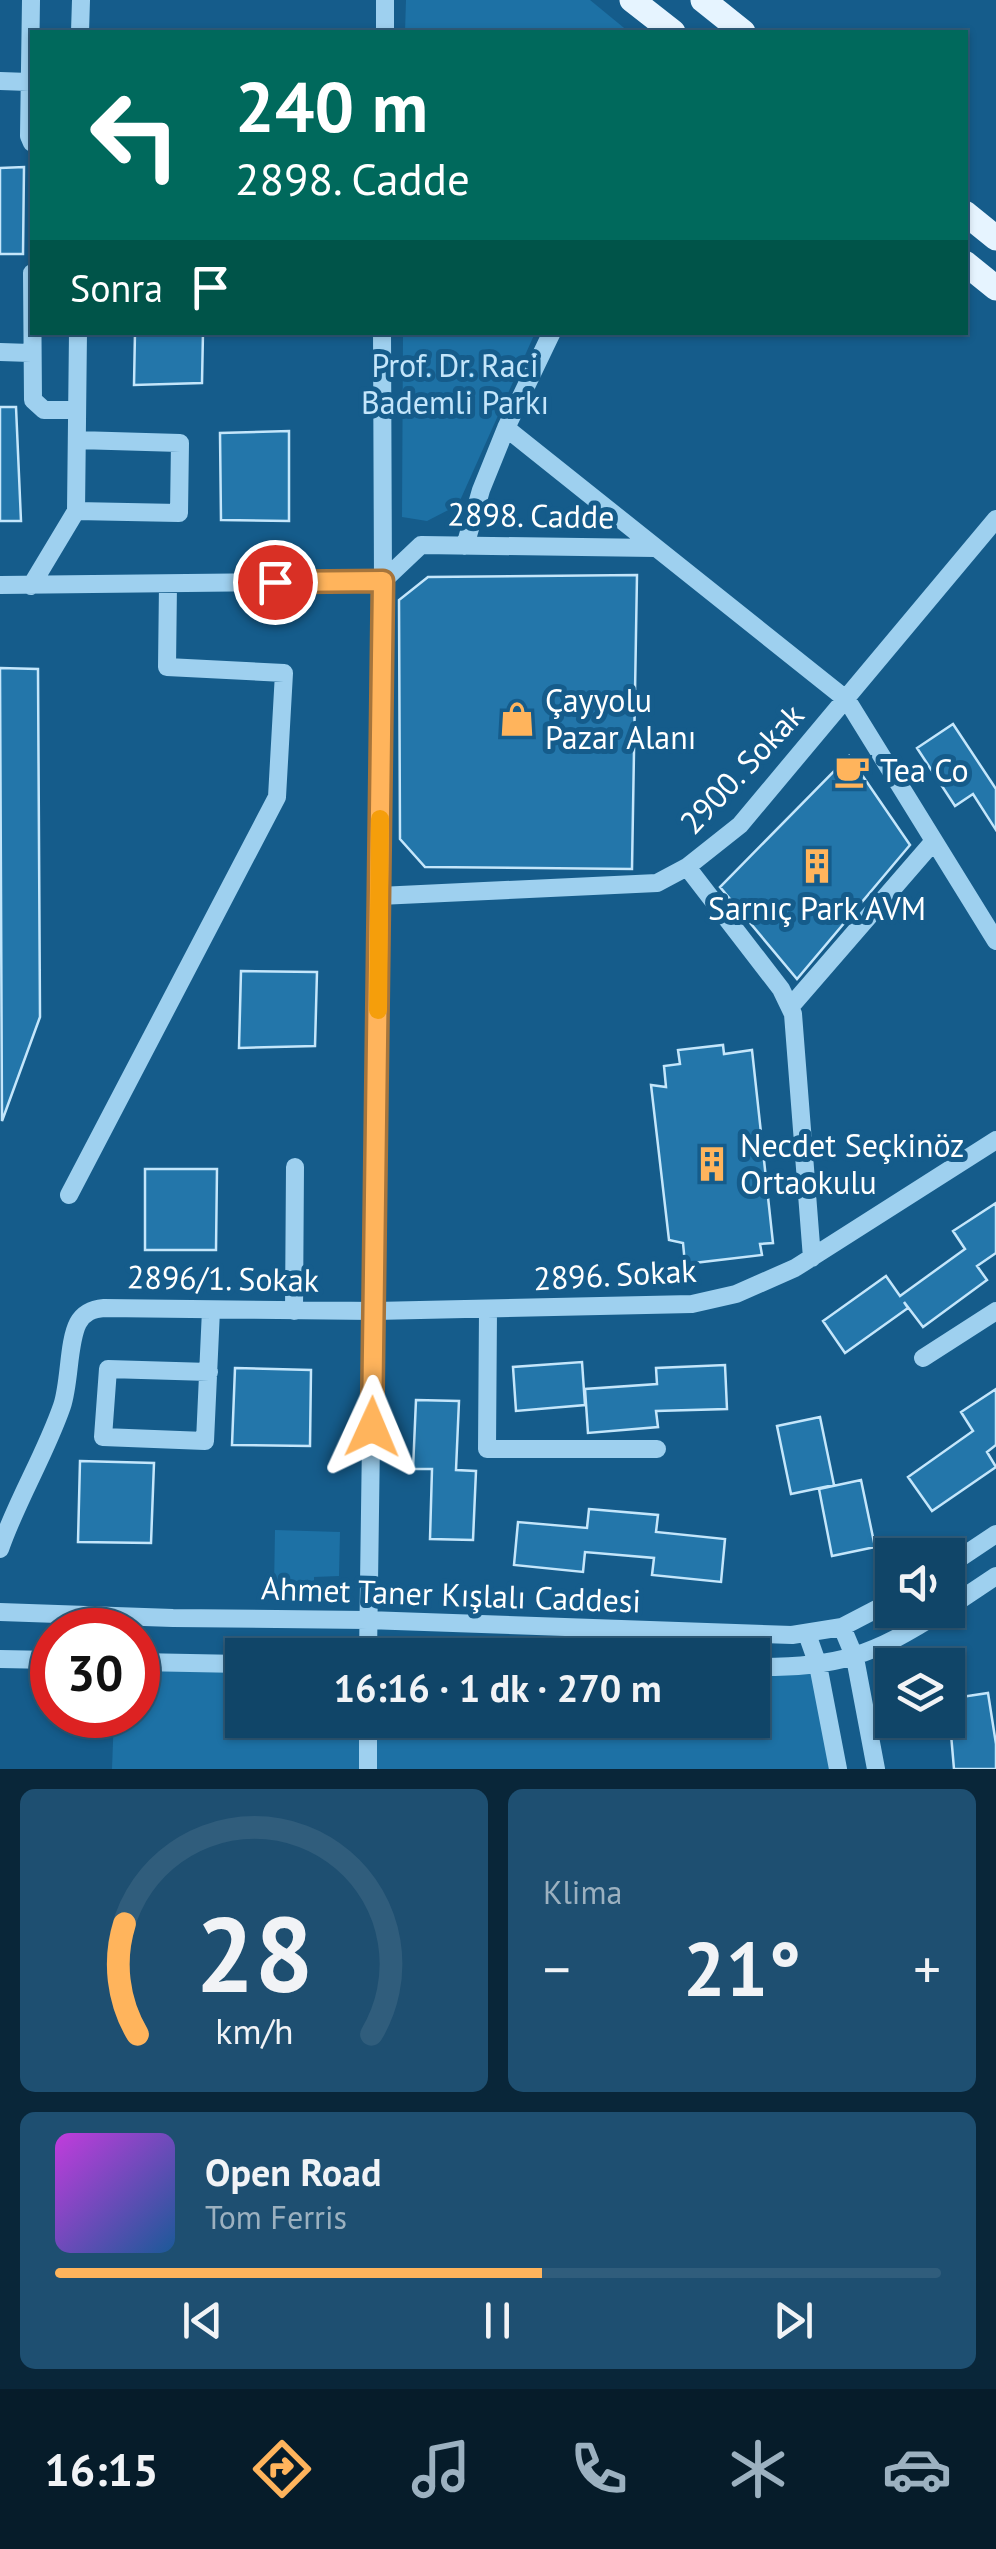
<!DOCTYPE html>
<html lang="tr">
<head>
<meta charset="utf-8">
<style>
  body { margin:0; font-family:"PT Sans",sans-serif; background:#1e4f71; color:#f1f3f6; height:100vh; display:flex; flex-direction:column; font-size:38px; white-space:nowrap }
  * { box-sizing:border-box; margin:0 }
  p { font-size:32px; color:#9cb1c0 }
  .icon { flex:none; width:55px; height:55px; fill:none; stroke:currentColor; stroke-width:2; stroke-linecap:round; stroke-linejoin:round }
  .map { position:relative; height:1769px; overflow:hidden }
  .side { display:flex; flex-direction:column; gap:20px; padding:20px; background:#092639; flex:1 }
  .side>* { flex:none }
  .banner { position:absolute; left:30px; top:30px; width:938px; height:305px; border-radius:0px; box-shadow:0 2px 8px #0004,0 0 0 2px #305d7c; background:#00695c; color:#fff; overflow:hidden }
  .buttons { position:absolute; left:875px; top:1538px; display:grid; gap:20px }
  .buttons a { display:grid; place-items:center; width:90px; height:90px; border-radius:0px; background:#104568; box-shadow:0 2px 8px #0004,0 0 0 2px #305d7c; font-size:50px }
  .speed { position:absolute; left:30px; top:1608px; display:flex; gap:20px; font-size:50px; font-weight:700; text-align:center }
  .speed>* { display:grid; place-content:center; width:130px; height:130px; border-radius:50%; background:#104568; box-shadow:0 2px 8px #0004,0 0 0 2px #305d7c; line-height:1 }
  .speed .limit { border:15px solid #d22; background:#fff; color:#111 }
  .pin { position:absolute; display:grid; place-items:center; width:85px; height:85px; color:#fff; margin:-42px; border:5px solid #fff; border-radius:50%; box-shadow:0 2px 10px #0007 }
  .me { position:absolute; width:110px; margin:-55px; rotate:1deg; stroke-linejoin:round; filter:drop-shadow(0 0 8px #0008) }
  .turn { display:flex; align-items:center; gap:35px; height:210px; padding:0 40px; font-size:45px }
  .turn .icon { width:130px; height:130px; stroke-width:2.5 }
  .turn b { display:block; font-size:70px; line-height:85px }
  .then { display:flex; align-items:center; height:95px; padding:0 40px; background:#0003; gap:20px; font-size:38px }
  .big { font-size:75px; font-weight:700; line-height:1.1 }
  .side .card { flex:1; display:flex; flex-direction:column; justify-content:center; gap:15px; min-width:0; padding:0 35px; border-radius:15px; background:#1e4f71 }
  .side .dial { align-items:center; gap:0 }
  .dial svg { height:260px; overflow:visible; fill:none; stroke:#305d7c; stroke-width:7; stroke-linecap:round; text-anchor:middle }
  .dial text { fill:#f1f3f6; stroke:none }
  .song { display:flex; align-items:center; gap:30px }
  .cover { width:120px; height:120px; border-radius:15px; background:linear-gradient(135deg,hsl(290 70% 55%),hsl(210 70% 35%)) }
  .played { height:10px; border-radius:5px; background:linear-gradient(90deg,#ffb45c 55%,#305d7c 55%) }
  .keys { display:flex; justify-content:space-around; direction:ltr }
  .heat { display:flex; justify-content:space-between; align-items:center; font-size:55px; direction:ltr }
  .side .tiles { flex:1; display:grid; gap:20px; grid-template-columns:1fr 1fr }
  .card:last-child { grid-column:span 2 }
  .trip { position:absolute; left:225px; top:1638px; width:545px; height:100px; border-radius:0px; background:#104568; box-shadow:0 2px 8px #0004,0 0 0 2px #305d7c; font-weight:700; line-height:100px; text-align:center }
  .dock { display:flex; height:160px; justify-content:space-around; align-items:center; background:#061c2a; color:#9cb1c0 }
  .dock .icon { width:70px; height:70px }
  .dock .on { color:#ffb45c }
  .dock b { font-size:45px; color:#f1f3f6 }
  .map>svg:first-child { display:block }
</style>
</head>
<body>
<div class="map">
<svg width="996" height="1769" viewBox="0 0 996 1769">
  <rect width="100%" height="100%" fill="#155c8b"/>
  <!-- green -->
  <path fill="#1d71a5" d="M406 0H590L629 32H405Z
    M403 333H535L458 505 427 521 402 517Z
    M275 1530 340 1532 339 1576 314 1577V1589L274 1588Z
    M138 1662 242 1664V1720H752L753 1667 818 1665 838 1769H112L114 1715H138Z"/>
  <!-- building -->
  <path fill="#2376aa" stroke="#c4e6fb" stroke-width="2.5" d="M24 167 23 254H0V168Z
    M135 332H203L202 383 134 385Z
    M0 407H16L21 521H0Z
    M289 431V521L221 520 220 433Z
    M637 575 632 869 425 867 400 839 399 600 428 577Z
    M0 668 38 669 40 1017 2 1121Z
    M953 724 996 789V830L973 794 955 806 917 748Z
    M849 756 910 845 797 979 720 887Z
    M241 971 317 972 315 1046 239 1048Z
    M723 1045 724 1054 752 1050 773 1243 760 1244 762 1255 685 1264 683 1243 669 1240 651 1085 666 1087 664 1066 680 1064 678 1050Z
    M145 1169H217L216 1250H145Z
    M996 1203V1253L977 1266 987 1280 923 1327 904 1302 908 1308 845 1353 823 1321 886 1276 900 1296 965 1249 953 1231Z
    M582 1362 585 1405 516 1411 513 1367Z
    M725 1365 727 1409 656 1411 658 1427 588 1433 585 1389 657 1384 656 1368Z
    M235 1368 311 1370 310 1446 232 1445Z
    M996 1389V1445L987 1452 996 1467 932 1511 908 1477 973 1431 961 1412Z
    M416 1400 459 1401 456 1470 476 1471 473 1540 430 1539 432 1469H413Z
    M820 1417 834 1485 791 1494 777 1426Z
    M80 1461 154 1463 151 1543 78 1542Z
    M861 1480 875 1547 832 1556 819 1489Z
    M589 1509 658 1515 656 1532 725 1539 721 1582 652 1575 654 1558 585 1552 583 1572 514 1565 518 1522 587 1528Z
    M988 1693 996 1744V1769H954L948 1699Z"/>
  <g fill="none" stroke-linecap="round" stroke-linejoin="round">
    <!-- minor -->
    <path stroke="#9ed0ef" stroke-width="18" d="M31 0 29 136 32 143
      M80 32 81 0
      M385 32V0
      M0 81 29 82
      M32 273 33 400 44 410H77
      M552 332 506 428 847 700 996 941
      M0 352 31 353
      M76 511 179 513 180 443 77 440
      M465 546 481 490 506 428
      M0 585 383 581 421 545 655 548
      M31 586 76 511 78 332
      M379 896 657 883 687 867
      M791 1006 934 841
      M69 1195 277 797 284 673 167 667 168 584
      M812 1258 793 1014 781 989 687 867 740 825 996 519
      M488 1310 487 1449H657
      M294 1311 295 1167
      M923 1358 996 1311
      M209 1372 108 1369 103 1437 205 1441 211 1310
      M0 1549C17 1500 45 1455 62 1406 70 1382 68 1342 78 1323 84 1312 93 1309 104 1308L375 1311 692 1304 736 1294 795 1268 996 1140
      M948 1566 996 1534
      M948 1608 996 1576
      M0 1612 173 1618 367 1620 792 1635 842 1627 892 1601
      M842 1627 855 1658 876 1769
      M807 1634 818 1665 838 1769
      M368 1655 383 581 382 332
      M0 1659 52 1660
      M138 1662 242 1664
      M752 1667C838 1668 872 1656 944 1610
      M368 1720V1769"/>
    <!-- major -->
    <path stroke="#e6f4ff" stroke-width="25" d="M632 0 673 32
      M703 0 743 32
      M965 213 996 238
      M965 263 996 288"/>
  </g>
  <g fill="none" stroke-linecap="round" stroke-linejoin="round">
    <defs>
      <path id="route" d="M275 582 383 581 372 1427"/>
    </defs>
    <!-- route casing -->
    <use href="#route" stroke="#a6753c" stroke-width="25"/>
    <!-- route -->
    <use href="#route" stroke="#ffb45c" stroke-width="18"/>
    <!-- slow -->
    <path stroke="#f59e0b" stroke-width="18" d="M378 1010 380 819"/>
  </g>
  <!-- icons -->
  <defs>
    <symbol id="shop-bare" viewBox="-9 -9 18 18"><path d="M-5-2.5h2.3a2.7 3.5 0 0 1 5.4 0H5L5.5 6h-11ZM-1.5-2.5h3a1.5 2.3 0 0 0-3 0Z" fill="#ffb45c" stroke="#155c8b" stroke-width="2.5" paint-order="stroke"/></symbol>
    <symbol id="cafe-bare" viewBox="-9 -9 18 18"><path d="M-5.5-4.5H6V0H3Q3 3.5 0 3.5H-2.5Q-5.5 3.5-5.5 0ZM3-3.2v2h1.7v-2ZM-6 4.5H4V6H-6Z" fill="#ffb45c" stroke="#155c8b" stroke-width="2.5" paint-order="stroke"/></symbol>
    <symbol id="building-bare" viewBox="-9 -9 18 18"><path d="M-4-6H4V6H1V3H-1V6H-4ZM-2.5-4.3h1.7v1.8h-1.7ZM.8-4.3h1.7v1.8H.8ZM-2.5-1h1.7V.8h-1.7ZM.8-1h1.7V.8H.8Z" fill="#ffb45c" stroke="#155c8b" stroke-width="2.5" paint-order="stroke"/></symbol>
  </defs>
  <g fill-rule="evenodd">
    <use href="#shop-bare" x="492" y="694" width="50" height="50"/>
    <use href="#cafe-bare" x="827" y="746" width="50" height="50"/>
    <use href="#building-bare" x="792" y="841" width="50" height="50"/>
    <use href="#building-bare" x="687" y="1139" width="50" height="50"/>
  </g>
  <g text-anchor="middle" stroke-width="10" stroke-linejoin="round" paint-order="stroke">
    <!-- park labels -->
    <g font-size="32" fill="#c4e6fb" stroke="#155c8b">
      <text x="455" y="377">Prof. Dr. Raci<tspan x="455" dy="37">Bademli Parkı</tspan></text>
    </g>
    <!-- street labels -->
    <g font-size="32" fill="#fff" stroke="#155c8b">
      <text transform="translate(531 516) rotate(1)" y="11">2898. Cadde</text>
      <text transform="translate(742 769) rotate(-47)" y="11">2900. Sokak</text>
      <text transform="translate(615 1275) rotate(-3)" y="11">2896. Sokak</text>
      <text transform="translate(223 1279) rotate(1)" y="11">2896/1. Sokak</text>
      <text transform="translate(451 1595) rotate(2)" y="11">Ahmet Taner Kışlalı Caddesi</text>
    </g>
    <!-- poi labels -->
    <g font-size="32" fill="#fff" stroke="#155c8b" text-anchor="start">
      <text x="545" y="712">Çayyolu<tspan x="545" dy="37">Pazar Alanı</tspan></text>
      <text x="880" y="782">Tea Co</text>
      <text x="817" y="920" text-anchor="middle">Sarnıç Park AVM</text>
      <text x="740" y="1157">Necdet Seçkinöz<tspan x="740" dy="37">Ortaokulu</tspan></text>
    </g>
  </g>
</svg>
<div class="buttons">
<a><svg class="icon" aria-label="sound" viewBox="0 0 24 24"><path d="M4 9h4l5-4v14l-5-4H4zM17 9q2 3 0 6"/></svg></a>
<a><svg class="icon" aria-label="layers" viewBox="0 0 24 24"><path d="M12 4l9 5-9 5-9-5zM3 14l9 5 9-5"/></svg></a>
</div>
<div class="speed"><div class="limit">30</div></div>
<div class="pin" style="left:275px;top:582px;background:#d93025"><svg class="icon" aria-label="arrive" viewBox="0 0 24 24"><path d="M6 21V4h12l-3 4 3 4H6"/></svg></div>
<svg class="me" style="left:372px;top:1427px" viewBox="-20 -20 40 40"><path d="M0-17L14 15 0 8-14 15z" fill="#ffb45c" stroke="#fff" stroke-width="4"/></svg>
<div class="trip">16:16 · 1 dk · 270 m</div>
<div class="banner">
<div class="turn"><svg class="icon" aria-label="left" viewBox="0 0 24 24"><path d="M17 20v-9H6M10 6l-5 5 5 5"/></svg><div><b>240 m</b>2898. Cadde</div></div>
<div class="then">Sonra<svg class="icon" aria-label="arrive" viewBox="0 0 24 24"><path d="M6 21V4h12l-3 4 3 4H6"/></svg></div>
</div>
</div>
<section class="side">
<div class="tiles">
<div class="card dial"><svg viewBox="0 0 100 80">
<path d="M14 69A42 42 0 1 1 86 69"/>
<path d="M14 69A42 42 0 0 1 10 35" stroke="#ffb45c"/>
<text x="50" y="56" font-size="32" font-weight="700">28</text>
<text x="50" y="72" font-size="11">km/h</text>
</svg></div>
<div class="card"><p>Klima</p>
<div class="heat"><a>−</a><b class="big">21°</b><a>+</a></div>
</div>
<div class="card">
<div class="song"><i class="cover"></i><div><b>Open Road</b><p>Tom Ferris</p></div></div>
<div class="played"></div>
<div class="keys"><svg class="icon" aria-label="previous" viewBox="0 0 24 24"><path d="M18 5L8 12l10 7zM5 5v14"/></svg><svg class="icon" aria-label="pause" viewBox="0 0 24 24"><path d="M8 5v14M16 5v14"/></svg><svg class="icon" aria-label="next" viewBox="0 0 24 24"><path d="M6 5l10 7-10 7zM19 5v14"/></svg></div>
</div>
</div>
</section>
<nav class="dock">
<b>16:15</b>
<svg class="icon on" aria-label="directions" viewBox="0 0 24 24"><path d="M12 3l9 9-9 9-9-9zM9 14v-3h6M13 9l2 2-2 2"/></svg>
<svg class="icon" aria-label="music" viewBox="0 0 24 24"><path d="M9 18V5l10-2v13"/><circle cx="6" cy="18" r="3"/><circle cx="16" cy="16" r="3"/></svg>
<svg class="icon" aria-label="phone" viewBox="0 0 24 24"><path d="M5 4h4l2 5-3 2q2 4 5 5l2-3 5 2v4C11 20 4 13 5 4z"/></svg>
<svg class="icon" aria-label="climate" viewBox="0 0 24 24"><path d="M12 3v18M4 7l16 10M4 17L20 7"/></svg>
<svg class="icon" aria-label="car" viewBox="0 0 24 24"><path d="M5 17H2v-5l4-1 3-4h7l3 4 3 1v5h-3M9 17h6M6 11h13"/><circle cx="7" cy="17" r="2"/><circle cx="17" cy="17" r="2"/></svg>
</nav>
</body>
</html>
